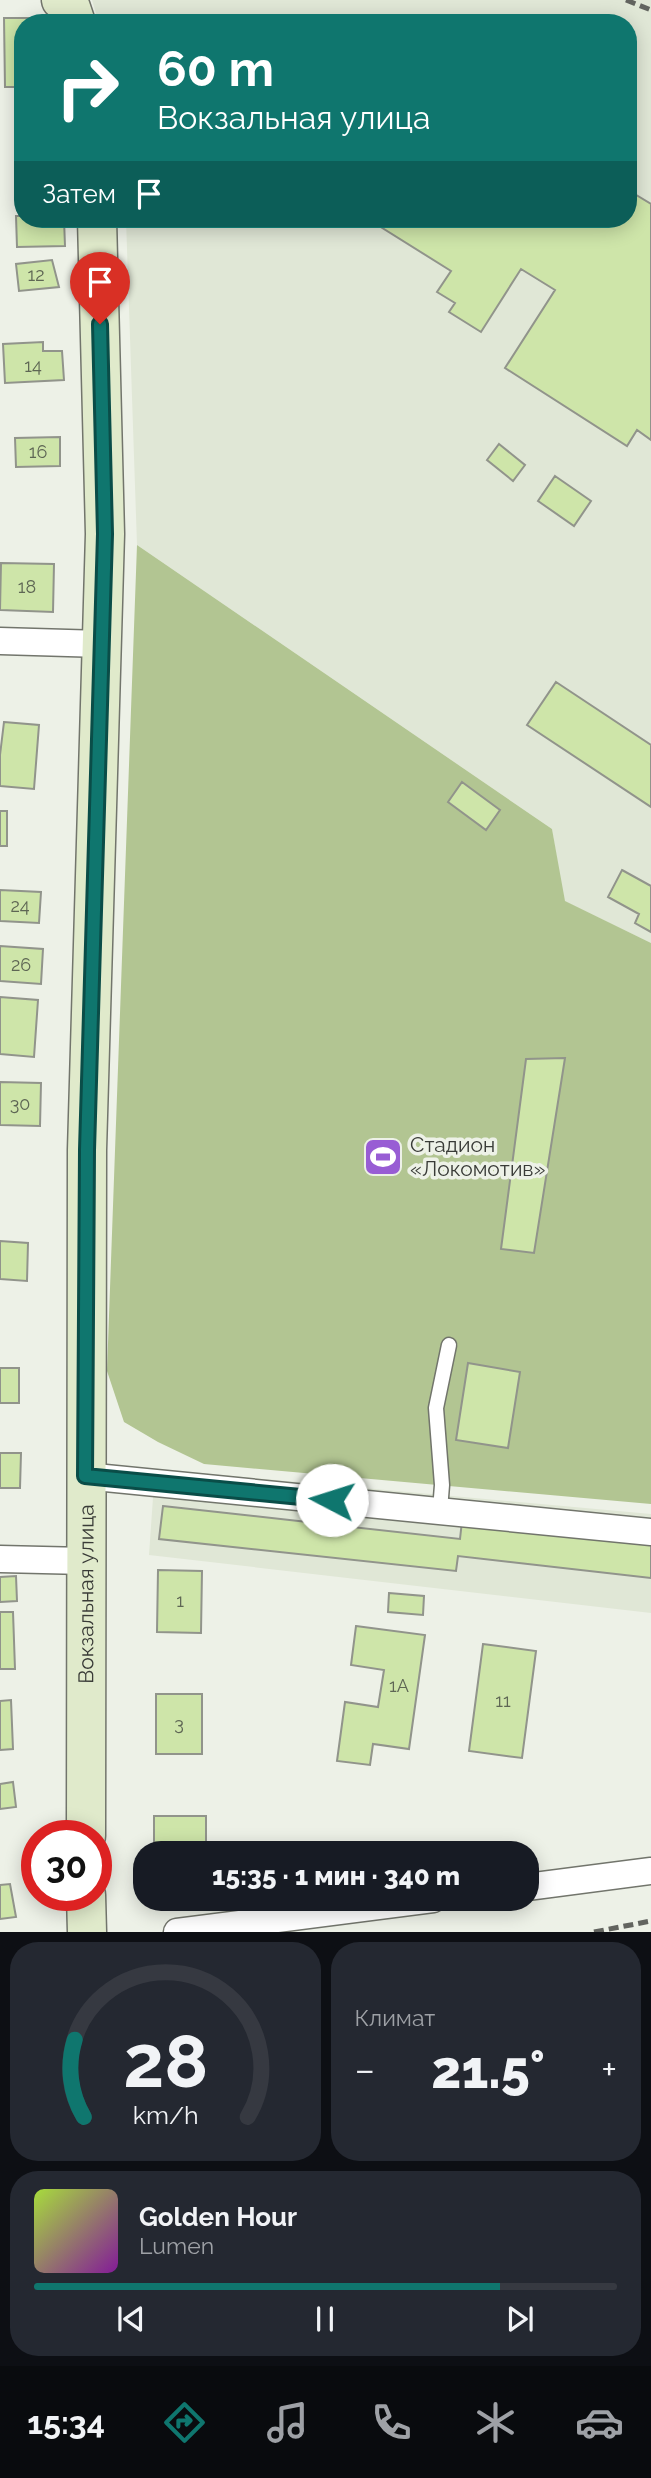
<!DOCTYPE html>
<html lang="ru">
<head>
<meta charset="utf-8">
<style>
  body { margin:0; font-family:Raleway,sans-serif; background:#242831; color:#f1f3f6; height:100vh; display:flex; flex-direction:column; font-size:26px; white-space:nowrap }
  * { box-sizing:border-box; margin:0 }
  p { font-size:23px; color:#9ea1a6 }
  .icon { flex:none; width:38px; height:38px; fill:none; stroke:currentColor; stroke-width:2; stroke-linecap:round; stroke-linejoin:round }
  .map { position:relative; height:1932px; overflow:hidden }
  .drawer { display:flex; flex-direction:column; gap:10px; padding:10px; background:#0d0f14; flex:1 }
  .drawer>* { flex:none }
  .top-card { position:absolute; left:14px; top:14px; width:623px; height:214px; border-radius:28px; box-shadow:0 4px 18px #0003; background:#0f766e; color:#fff; overflow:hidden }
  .speed { position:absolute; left:21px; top:1820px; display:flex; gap:14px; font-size:35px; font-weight:700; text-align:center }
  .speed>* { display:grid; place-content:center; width:91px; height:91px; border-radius:50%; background:#171b24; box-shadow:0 4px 18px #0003; line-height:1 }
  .speed .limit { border:10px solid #d22; background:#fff; color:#111 }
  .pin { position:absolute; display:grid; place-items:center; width:60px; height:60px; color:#fff; margin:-72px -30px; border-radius:50% 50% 50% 0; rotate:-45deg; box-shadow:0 0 7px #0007 }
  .pin .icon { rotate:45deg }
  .me { position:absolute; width:77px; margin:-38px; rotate:275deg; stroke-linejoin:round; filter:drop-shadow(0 0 5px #0008) }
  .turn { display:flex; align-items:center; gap:24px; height:147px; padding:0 28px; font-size:32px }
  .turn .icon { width:91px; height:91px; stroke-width:2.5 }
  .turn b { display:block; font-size:49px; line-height:60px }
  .then { display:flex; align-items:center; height:66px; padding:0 28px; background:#0003; gap:14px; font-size:26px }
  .big { font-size:52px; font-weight:800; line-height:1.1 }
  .drawer .card { flex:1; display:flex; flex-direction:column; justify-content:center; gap:10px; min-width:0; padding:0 24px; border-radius:28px; background:#242831 }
  .drawer .dial { align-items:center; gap:0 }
  .dial svg { height:182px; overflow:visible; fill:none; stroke:#363941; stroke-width:7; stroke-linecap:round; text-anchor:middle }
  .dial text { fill:#f1f3f6; stroke:none }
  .song { display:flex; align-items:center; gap:21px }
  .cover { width:84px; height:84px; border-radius:10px; background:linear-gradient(135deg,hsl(80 70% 55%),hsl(290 70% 35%)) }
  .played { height:7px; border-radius:4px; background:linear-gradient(90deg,#0f766e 80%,#363941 80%) }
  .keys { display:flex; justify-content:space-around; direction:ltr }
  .heat { display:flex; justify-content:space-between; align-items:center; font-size:38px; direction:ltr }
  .drawer .tiles { flex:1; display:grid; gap:10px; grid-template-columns:1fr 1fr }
  .card:last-child { grid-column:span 2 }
  .trip { position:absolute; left:133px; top:1841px; width:406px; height:70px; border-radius:28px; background:#171b24; box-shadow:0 4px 18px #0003; font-weight:800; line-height:70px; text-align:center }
  .dock { display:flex; height:112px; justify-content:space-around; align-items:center; background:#090b0e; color:#9ea1a6 }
  .dock .icon { width:49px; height:49px }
  .dock .active { color:#0f766e }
  .dock b { font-size:32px; color:#f1f3f6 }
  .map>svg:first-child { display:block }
</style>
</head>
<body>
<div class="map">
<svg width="651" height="1932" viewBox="0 0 651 1932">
  <rect width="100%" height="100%" fill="#edf1e7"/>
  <!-- built -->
  <path fill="#e0e7d6" d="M92 0H651V943L564 901 552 829 137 545 126 219H628V23H99Z
    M155 1469 651 1514V1613L149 1555Z"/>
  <!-- green -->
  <path fill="#b2c592" d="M137 545 552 829 565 901 651 943V1504L204 1464 158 1442 124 1422 107 1371Z"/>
  <!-- building -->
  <path fill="#cee5a9" stroke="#91948b" stroke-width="2" d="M4 18H61V23H23V87H5Z
    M628 190 651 204V440L637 430 627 446 505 368 555 290 521 269 481 332 449 312 455 303 437 292 451 271 368 219H628Z
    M16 216H23V219H64L65 246 17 247Z
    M52 260 59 287 19 291 16 264Z
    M43 342V351H62L64 380 5 383 3 344Z
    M60 437V466L16 467 15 438Z
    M499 444 525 465 513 481 487 460Z
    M555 476 591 501 574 526 538 501Z
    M1 563 54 564 53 612 0 610Z
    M556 682 651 745V807L527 725Z
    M4 722 39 725 34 789 0 786V755Z
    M462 782 500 810 486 830 448 802Z
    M0 811H7V846H0Z
    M622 870 651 886V932L635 923 639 914 608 897Z
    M0 890 41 892 39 923 0 921Z
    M0 946 43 949 41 984 0 981Z
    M0 997 38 1000 34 1057 0 1054Z
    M565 1058 534 1253 501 1249 526 1059Z
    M0 1082 41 1083 40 1126 0 1125Z
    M0 1241 28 1243 27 1281 0 1279Z
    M468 1363 520 1372 508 1448 456 1440Z
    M0 1368H19V1403H0Z
    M0 1453H21L20 1488H0Z
    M163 1506 460 1539 462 1521 651 1542V1578L458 1556 456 1571 159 1539Z
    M158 1570 202 1571 201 1633 157 1632Z
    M16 1576 17 1601 0 1602V1577Z
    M389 1593 424 1596 423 1615 388 1612Z
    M0 1612H13L15 1669H0Z
    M356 1626 425 1635 409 1749 373 1744 370 1765 337 1761 345 1702 378 1707 384 1670 351 1665Z
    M483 1644 536 1651 522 1758 469 1751Z
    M156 1694H202V1754H156Z
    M11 1700 13 1749 0 1750V1701Z
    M13 1782 16 1807 0 1809V1784Z
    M154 1816H206V1853H154Z
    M10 1884 16 1917 0 1919V1885Z"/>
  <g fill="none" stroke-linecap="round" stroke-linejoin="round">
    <defs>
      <path id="lane" d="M440 1510 442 1485 436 1408 449 1345"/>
      <path id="street" d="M0 641 102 644
        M85 1476 651 1532
        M0 1559 85 1561
        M527 1887 651 1871
        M177 1932 433 1899"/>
      <g id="secondary">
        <path d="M61 0 71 8 76 23"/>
        <path id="s1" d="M86 1836 87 1150 105 534 97 219"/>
        <path d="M86 1895 87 1932"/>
      </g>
    </defs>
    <!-- lane casing -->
    <use href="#lane" stroke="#72756c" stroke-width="17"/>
    <!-- street casing -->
    <use href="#street" stroke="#72756c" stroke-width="29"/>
    <!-- secondary casing -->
    <use href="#secondary" stroke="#72756c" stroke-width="41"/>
    <!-- lane -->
    <use href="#lane" stroke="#fff" stroke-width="14"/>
    <!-- street -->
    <use href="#street" stroke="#fff" stroke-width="26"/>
    <!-- secondary -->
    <use href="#secondary" stroke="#e0eacb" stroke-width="38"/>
    <!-- rail -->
    <path stroke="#62645f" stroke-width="5" stroke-dasharray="10 5" stroke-linecap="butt" d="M626 0 651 10
      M594 1932 651 1921"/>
  </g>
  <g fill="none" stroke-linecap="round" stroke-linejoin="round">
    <defs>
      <path id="route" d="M100 324 105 534 87 1150 85 1476 332 1500"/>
    </defs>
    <!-- route casing -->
    <use href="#route" stroke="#0a4d48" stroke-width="18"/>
    <!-- route -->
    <use href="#route" stroke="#0f766e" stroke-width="12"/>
  </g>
  <!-- icons -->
  <defs>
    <symbol id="stadium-square" viewBox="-11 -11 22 22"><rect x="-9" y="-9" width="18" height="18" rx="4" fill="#985dd4" stroke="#edf1e7"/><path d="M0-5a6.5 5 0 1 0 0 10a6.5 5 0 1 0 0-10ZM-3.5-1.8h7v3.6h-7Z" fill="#fff"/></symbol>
  </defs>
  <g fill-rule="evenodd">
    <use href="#stadium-square" x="361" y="1135" width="44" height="44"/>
  </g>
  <g text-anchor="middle" stroke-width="7" stroke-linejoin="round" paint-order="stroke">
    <!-- number labels -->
    <g font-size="18" fill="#5e6654">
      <text x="36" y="281">12</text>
      <text x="33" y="372">14</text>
      <text x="38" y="458">16</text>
      <text x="27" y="593">18</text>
      <text x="20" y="912">24</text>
      <text x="21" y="971">26</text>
      <text x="20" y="1110">30</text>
      <text x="180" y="1607">1</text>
      <text x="399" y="1692">1А</text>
      <text x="503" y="1707">11</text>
      <text x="179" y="1730">3</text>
    </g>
    <!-- poi labels -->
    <g font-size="21" fill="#393b37" stroke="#edf1e7" text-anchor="start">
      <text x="410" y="1152">Стадион<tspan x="410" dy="24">«Локомотив»</tspan></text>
    </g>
    <!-- street labels -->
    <g font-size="21" fill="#393b37" stroke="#edf1e7">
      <text dy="7" stroke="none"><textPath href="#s1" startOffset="242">Вокзальная улица</textPath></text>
    </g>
  </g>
</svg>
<div class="speed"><div class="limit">30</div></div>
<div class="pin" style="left:100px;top:324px;background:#d93025"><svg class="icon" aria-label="arrive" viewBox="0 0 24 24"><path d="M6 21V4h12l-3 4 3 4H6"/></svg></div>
<svg class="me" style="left:332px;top:1500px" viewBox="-20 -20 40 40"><circle r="19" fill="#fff"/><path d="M0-13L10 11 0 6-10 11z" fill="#0f766e"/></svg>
<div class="trip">15:35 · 1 мин · 340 m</div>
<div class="top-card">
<div class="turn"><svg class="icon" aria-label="right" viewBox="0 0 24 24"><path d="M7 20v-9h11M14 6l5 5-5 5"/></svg><div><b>60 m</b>Вокзальная улица</div></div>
<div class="then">Затем<svg class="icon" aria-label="arrive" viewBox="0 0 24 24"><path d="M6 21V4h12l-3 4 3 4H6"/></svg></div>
</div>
</div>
<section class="drawer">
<div class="tiles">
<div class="card dial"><svg viewBox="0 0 100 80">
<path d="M14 69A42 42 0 1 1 86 69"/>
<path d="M14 69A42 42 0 0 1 10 35" stroke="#0f766e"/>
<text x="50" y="56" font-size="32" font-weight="700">28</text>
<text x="50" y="72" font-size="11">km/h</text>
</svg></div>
<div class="card"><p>Климат</p>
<div class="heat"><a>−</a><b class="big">21.5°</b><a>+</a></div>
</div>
<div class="card">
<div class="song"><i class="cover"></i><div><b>Golden Hour</b><p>Lumen</p></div></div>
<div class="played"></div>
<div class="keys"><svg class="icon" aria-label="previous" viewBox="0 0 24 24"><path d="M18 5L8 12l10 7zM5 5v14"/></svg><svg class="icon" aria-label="pause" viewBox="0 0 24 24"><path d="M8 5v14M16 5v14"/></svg><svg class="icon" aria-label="next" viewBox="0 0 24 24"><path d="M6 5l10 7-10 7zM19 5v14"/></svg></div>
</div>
</div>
</section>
<nav class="dock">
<b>15:34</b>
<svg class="icon active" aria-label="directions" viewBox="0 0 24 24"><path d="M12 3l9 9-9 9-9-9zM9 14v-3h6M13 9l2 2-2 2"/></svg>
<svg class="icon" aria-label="music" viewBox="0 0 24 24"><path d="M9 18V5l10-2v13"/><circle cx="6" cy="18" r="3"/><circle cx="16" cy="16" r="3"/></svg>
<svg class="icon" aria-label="phone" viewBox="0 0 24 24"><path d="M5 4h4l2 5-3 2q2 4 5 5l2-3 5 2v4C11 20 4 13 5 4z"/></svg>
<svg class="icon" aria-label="climate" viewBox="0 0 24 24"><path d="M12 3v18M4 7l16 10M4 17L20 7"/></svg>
<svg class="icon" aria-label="car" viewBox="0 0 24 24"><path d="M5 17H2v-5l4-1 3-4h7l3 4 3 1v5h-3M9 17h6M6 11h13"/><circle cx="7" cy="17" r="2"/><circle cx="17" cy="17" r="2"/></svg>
</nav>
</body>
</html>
